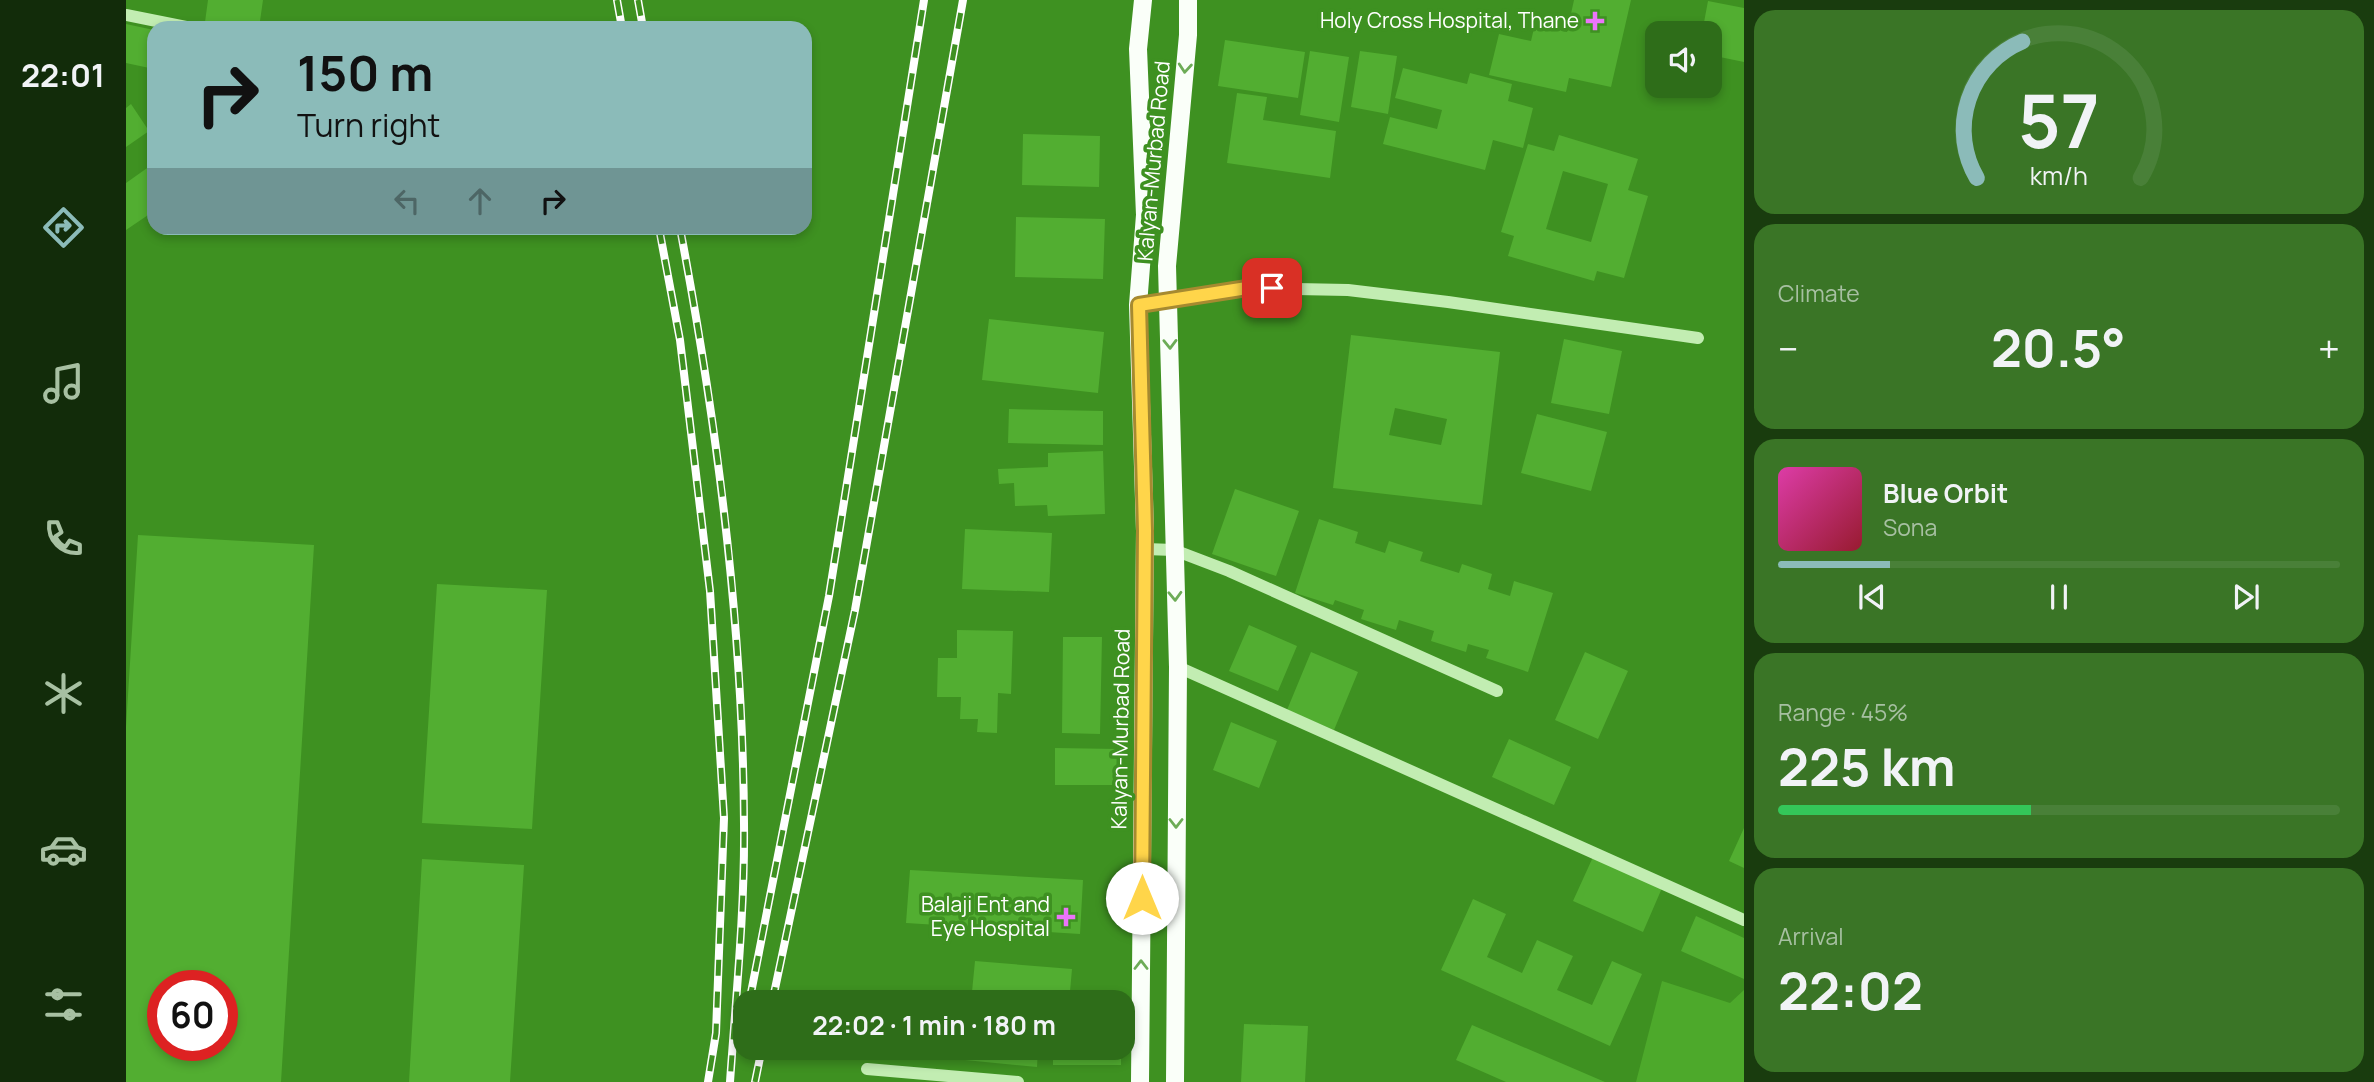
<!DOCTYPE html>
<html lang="en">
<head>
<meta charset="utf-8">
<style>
  body { margin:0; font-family:Manrope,sans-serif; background:#3a7526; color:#f1f3f6; height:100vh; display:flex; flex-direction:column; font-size:26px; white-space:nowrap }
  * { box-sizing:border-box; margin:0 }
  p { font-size:23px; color:#a7c0a2 }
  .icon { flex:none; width:38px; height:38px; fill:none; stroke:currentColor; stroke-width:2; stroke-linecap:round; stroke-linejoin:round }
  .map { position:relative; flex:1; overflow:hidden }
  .panel { display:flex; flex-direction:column; gap:10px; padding:10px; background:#193c0e; width:630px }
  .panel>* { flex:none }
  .top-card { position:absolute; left:21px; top:21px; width:665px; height:214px; border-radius:21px; box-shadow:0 4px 10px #0003; background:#8bbbb9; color:#111; overflow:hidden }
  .tools { position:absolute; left:1519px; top:21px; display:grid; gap:14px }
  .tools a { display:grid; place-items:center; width:77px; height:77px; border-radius:14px; background:#2e6d19; box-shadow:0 4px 10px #0003; font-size:35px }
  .speed { position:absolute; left:21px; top:970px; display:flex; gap:14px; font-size:35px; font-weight:700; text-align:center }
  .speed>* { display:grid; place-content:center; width:91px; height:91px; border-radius:50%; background:#2e6d19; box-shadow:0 4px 10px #0003; line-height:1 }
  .speed .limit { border:10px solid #d22; background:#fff; color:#111 }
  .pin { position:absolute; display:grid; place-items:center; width:60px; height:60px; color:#fff; margin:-30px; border-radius:14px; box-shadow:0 4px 10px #0006 }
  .me { position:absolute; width:77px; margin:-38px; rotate:0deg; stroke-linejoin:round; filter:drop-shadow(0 0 5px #0008) }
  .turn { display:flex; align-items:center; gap:24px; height:147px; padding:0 35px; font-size:32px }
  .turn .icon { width:91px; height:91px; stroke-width:2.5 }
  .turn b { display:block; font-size:49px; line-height:60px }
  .lanes { display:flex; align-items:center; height:66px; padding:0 35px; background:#0003; justify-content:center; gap:35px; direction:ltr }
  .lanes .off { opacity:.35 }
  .big { font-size:52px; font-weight:700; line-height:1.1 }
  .panel .card { flex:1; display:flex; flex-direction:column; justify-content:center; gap:10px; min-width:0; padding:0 24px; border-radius:21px; background:#3a7526 }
  .panel .dial { align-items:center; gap:0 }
  .dial svg { height:182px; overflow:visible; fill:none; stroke:#498038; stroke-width:7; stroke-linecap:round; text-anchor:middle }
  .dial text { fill:#f1f3f6; stroke:none }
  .song { display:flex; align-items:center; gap:21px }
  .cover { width:84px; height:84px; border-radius:10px; background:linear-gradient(135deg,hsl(320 70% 55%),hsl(350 70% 35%)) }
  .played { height:7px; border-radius:4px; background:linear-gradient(90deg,#8bbbb9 20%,#498038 20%) }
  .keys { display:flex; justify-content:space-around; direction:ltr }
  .heat { display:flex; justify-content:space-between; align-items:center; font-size:38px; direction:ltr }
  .charge { height:10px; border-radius:5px; background:linear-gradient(90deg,#34c759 45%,#498038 0) }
  .trip { position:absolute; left:607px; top:990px; width:402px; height:70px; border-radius:21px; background:#2e6d19; box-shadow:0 4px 10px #0003; font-weight:700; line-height:70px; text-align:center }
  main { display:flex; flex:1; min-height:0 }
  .tabs { display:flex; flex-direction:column; width:126px; justify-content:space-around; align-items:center; background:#122c0a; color:#a7c0a2 }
  .tabs .icon { width:49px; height:49px }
  .tabs .current { color:#8bbbb9 }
  .tabs b { font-size:32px; color:#f1f3f6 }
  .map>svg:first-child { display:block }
</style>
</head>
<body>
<main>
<nav class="tabs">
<b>22:01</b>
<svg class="icon current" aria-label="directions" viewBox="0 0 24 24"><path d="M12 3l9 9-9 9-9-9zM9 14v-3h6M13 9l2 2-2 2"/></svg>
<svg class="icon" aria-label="music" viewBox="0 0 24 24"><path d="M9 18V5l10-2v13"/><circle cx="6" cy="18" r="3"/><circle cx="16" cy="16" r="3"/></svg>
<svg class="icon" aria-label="phone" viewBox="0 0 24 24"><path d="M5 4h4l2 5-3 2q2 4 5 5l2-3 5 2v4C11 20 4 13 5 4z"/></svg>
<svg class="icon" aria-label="climate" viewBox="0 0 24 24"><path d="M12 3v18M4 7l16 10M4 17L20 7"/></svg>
<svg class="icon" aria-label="car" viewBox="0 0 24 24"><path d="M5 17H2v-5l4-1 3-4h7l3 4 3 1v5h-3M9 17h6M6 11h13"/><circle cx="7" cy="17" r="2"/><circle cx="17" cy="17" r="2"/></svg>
<svg class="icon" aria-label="filters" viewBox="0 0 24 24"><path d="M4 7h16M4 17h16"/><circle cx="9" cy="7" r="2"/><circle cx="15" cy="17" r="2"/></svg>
</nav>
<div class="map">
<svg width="1618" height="1082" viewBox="0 0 1618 1082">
  <rect width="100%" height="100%" fill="#3e9121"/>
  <!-- green -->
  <path fill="#4da92b" d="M1536 981 1604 1003 1618 990V1082H1510Z"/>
  <!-- building -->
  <path fill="#52ae31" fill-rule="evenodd" d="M82 0H137L133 28 79 22Z
    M1448 0H1505L1485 87 1443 78 1440 92 1363 75 1373 34 1405 41 1409 24 1441 32Z
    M1582 1 1618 8V62L1584 55V33H1576Z
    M0 24 28 30V69L0 63Z
    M1099 40 1179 52 1172 98 1092 86Z
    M1184 51 1223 57 1213 122 1174 115Z
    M1234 51 1271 56 1262 114 1225 107Z
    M1277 68 1341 84 1344 73 1386 84 1382 101 1407 108 1397 148 1367 140 1359 170 1257 144 1264 117 1311 129 1316 110 1269 98Z
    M1111 93 1141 97 1137 120 1210 131 1204 178 1101 163Z
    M5 104 23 131 0 147V108Z
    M897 134 974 136 973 187 896 185Z
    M1433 135 1512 159 1502 190 1522 196 1498 278 1471 271 1468 281 1382 256 1388 236 1375 232 1402 144 1428 151ZM1437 171 1482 184 1465 242 1420 229Z
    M24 166 28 173V211L0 230V183Z
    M890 217 979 219 977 279 889 277Z
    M863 319 978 332 972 393 856 380Z
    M1225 335 1374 352 1356 505 1207 488ZM1269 408 1321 419 1315 445 1263 435Z
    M1438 339 1496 351 1483 414 1425 403Z
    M883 409 977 411V445L882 443Z
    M1411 414 1481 432 1465 491 1395 473Z
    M977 451 979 514 922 516 921 505 889 506 888 483 873 484 872 469 922 467V453Z
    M1109 489 1173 511 1150 576 1086 554Z
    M1193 519 1232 532 1229 543 1259 553 1263 541 1297 552 1294 561 1333 573 1336 564 1366 574 1362 589 1384 596 1388 581 1427 593 1402 672 1360 658 1363 650 1342 644 1340 652 1305 641 1308 631 1273 620 1270 630 1235 619 1238 610 1209 600 1207 605 1169 593Z
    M839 529 926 533 923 592 836 589Z
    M12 535 188 545 155 1082H0V727ZM37 985H96V1045H37Z
    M311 584 421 590 406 829 296 823Z
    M1123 625 1171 646 1152 691 1103 671Z
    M831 630 887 631 885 694 872 693 871 733 851 732 852 719H834L835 697H811L812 658H831Z
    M937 637H976L974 734 936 733Z
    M1185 652 1232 672 1208 730 1161 710Z
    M1459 652 1502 671 1472 739 1429 720Z
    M1105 722 1151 741 1133 788 1087 770Z
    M1383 739 1445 767 1428 805 1366 777Z
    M929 748 992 749 991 785H929Z
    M1618 828V868L1603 861Z
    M1467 857 1536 888 1517 932 1447 901Z
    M296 859 398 865 384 1082H283Z
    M784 870 957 880 954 934 780 923Z
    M1347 899 1380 914 1361 957 1396 973 1411 940 1447 956 1431 990 1466 1005 1486 961 1516 974 1484 1046 1315 970Z
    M1570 916 1618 938V979L1555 951Z
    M849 961 946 969 943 1003 845 1002Z
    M1118 1024 1182 1026 1179 1082H1115Z
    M1346 1025 1479 1082H1380L1330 1060Z
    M840 1048H912L911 1067 839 1060Z
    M927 1048H995V1065H927Z"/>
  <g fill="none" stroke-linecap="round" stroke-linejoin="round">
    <!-- minor -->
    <path stroke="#c2edb2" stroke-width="12" d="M0 15 65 28
      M1012 305 1121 288 1222 290 1322 302 1572 338
      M1019 549 1048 550 1103 571 1371 691
      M1052 667 1618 920
      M741 1069 892 1082"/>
    <!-- major -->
    <path stroke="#fafff9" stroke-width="18" d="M1014 1082 1019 531 1012 305 1019 215 1012 49 1017 0
      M1049 1082 1052 667 1041 266 1062 35V0"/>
    <defs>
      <path id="rail" d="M491 0 496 28
        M512 0 517 28
        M533 228 554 340 584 591 598 818 590 1033 582 1082
        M554 228C591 423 617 623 618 823 619 909 610 996 604 1082
        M623 1003 703 596 798 0
        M646 1003 729 610 837 0
        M629 1082 636 1048"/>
    </defs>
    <!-- rail casing -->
    <use href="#rail" stroke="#fff" stroke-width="8"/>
    <!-- rail -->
    <use href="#rail" stroke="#3e9121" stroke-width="5" stroke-dasharray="16" stroke-linecap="butt"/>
  </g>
  <!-- one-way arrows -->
  <defs><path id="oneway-chevron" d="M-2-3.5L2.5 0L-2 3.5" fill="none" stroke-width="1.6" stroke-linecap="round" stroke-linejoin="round" transform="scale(1.75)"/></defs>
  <g stroke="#6dac57">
    <use href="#oneway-chevron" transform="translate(1059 68) rotate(95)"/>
    <use href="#oneway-chevron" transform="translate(1044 344) rotate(89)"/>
    <use href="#oneway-chevron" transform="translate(1049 596) rotate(88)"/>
    <use href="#oneway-chevron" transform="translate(1050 823) rotate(90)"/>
    <use href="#oneway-chevron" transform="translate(1015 965) rotate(-90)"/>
  </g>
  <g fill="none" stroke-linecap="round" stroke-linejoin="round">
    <defs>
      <path id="route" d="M1016 898 1019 531 1013 305 1121 288H1146"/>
    </defs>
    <!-- route casing -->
    <use href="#route" stroke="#a68a30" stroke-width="18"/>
    <!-- route -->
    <use href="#route" stroke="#ffd54a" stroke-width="12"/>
  </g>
  <!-- markers -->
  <g fill="#eb74f9" stroke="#3e9121" stroke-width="2.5">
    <path d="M1465.5 10.5h7v7h7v7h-7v7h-7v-7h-7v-7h7z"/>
    <path d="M936.5 906.5h7v7h7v7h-7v7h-7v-7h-7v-7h7z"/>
  </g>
  <g text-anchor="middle" stroke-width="7" stroke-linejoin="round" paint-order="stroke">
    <!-- poi labels -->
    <g font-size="21" fill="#fff" stroke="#3e9121" text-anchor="end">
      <text x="1453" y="28">Holy Cross Hospital, Thane</text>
      <text x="924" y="912">Balaji Ent and<tspan x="924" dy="24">Eye Hospital</tspan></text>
    </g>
    <!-- street labels -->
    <g font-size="21" fill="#fff" stroke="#3e9121">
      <text transform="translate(1028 161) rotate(-85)" y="7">Kalyan-Murbad Road</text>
      <text transform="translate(995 729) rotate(-89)" y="7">Kalyan-Murbad Road</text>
    </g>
  </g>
</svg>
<div class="tools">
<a><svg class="icon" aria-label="sound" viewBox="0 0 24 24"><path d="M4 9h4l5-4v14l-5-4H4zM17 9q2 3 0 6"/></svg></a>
</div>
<div class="speed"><div class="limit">60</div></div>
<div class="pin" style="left:1146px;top:288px;background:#d93025"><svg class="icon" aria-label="arrive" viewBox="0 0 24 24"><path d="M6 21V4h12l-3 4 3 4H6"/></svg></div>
<svg class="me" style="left:1016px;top:898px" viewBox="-20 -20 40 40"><circle r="19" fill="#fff"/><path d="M0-13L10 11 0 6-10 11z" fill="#ffd54a"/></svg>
<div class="trip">22:02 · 1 min · 180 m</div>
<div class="top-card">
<div class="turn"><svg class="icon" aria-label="right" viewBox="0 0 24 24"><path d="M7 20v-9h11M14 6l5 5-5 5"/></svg><div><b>150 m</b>Turn right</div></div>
<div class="lanes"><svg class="icon off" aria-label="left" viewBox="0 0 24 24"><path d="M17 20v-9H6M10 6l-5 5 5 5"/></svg><svg class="icon off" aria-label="ahead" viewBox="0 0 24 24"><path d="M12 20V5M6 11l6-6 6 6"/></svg><svg class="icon" aria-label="right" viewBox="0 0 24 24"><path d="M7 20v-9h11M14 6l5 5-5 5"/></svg></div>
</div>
</div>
<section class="panel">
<div class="card dial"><svg viewBox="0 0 100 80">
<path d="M14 69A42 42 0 1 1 86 69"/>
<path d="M14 69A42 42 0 0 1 34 9" stroke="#8bbbb9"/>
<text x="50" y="56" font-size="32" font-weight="700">57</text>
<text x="50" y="72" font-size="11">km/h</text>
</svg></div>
<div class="card"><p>Climate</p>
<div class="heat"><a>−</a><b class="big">20.5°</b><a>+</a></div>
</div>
<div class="card">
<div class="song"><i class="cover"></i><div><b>Blue Orbit</b><p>Sona</p></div></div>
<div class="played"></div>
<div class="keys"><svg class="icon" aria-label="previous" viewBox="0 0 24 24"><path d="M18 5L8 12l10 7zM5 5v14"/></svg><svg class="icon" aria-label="pause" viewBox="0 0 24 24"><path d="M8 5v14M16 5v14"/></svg><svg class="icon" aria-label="next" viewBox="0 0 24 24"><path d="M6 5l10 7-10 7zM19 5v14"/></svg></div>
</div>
<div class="card"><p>Range · 45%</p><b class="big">225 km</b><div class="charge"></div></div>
<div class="card"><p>Arrival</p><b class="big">22:02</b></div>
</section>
</main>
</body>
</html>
